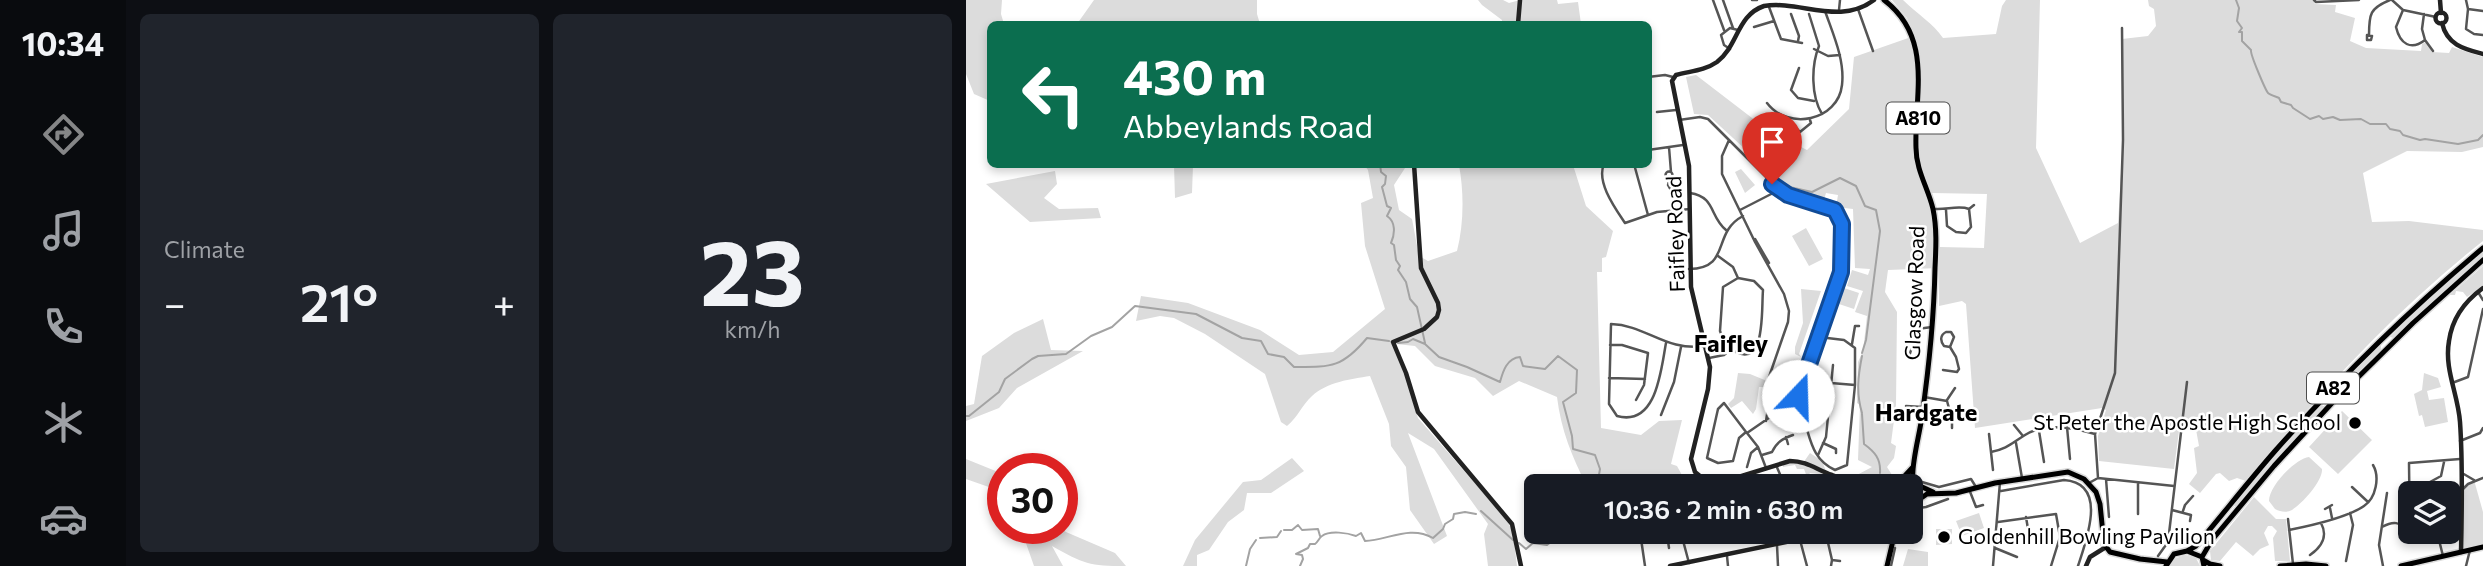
<!DOCTYPE html>
<html lang="en">
<head>
<meta charset="utf-8">
<style>
  body { margin:0; font-family:Commissioner,sans-serif; background:#20242c; color:#f1f3f6; height:100vh; display:flex; flex-direction:column; font-size:26px; white-space:nowrap }
  * { box-sizing:border-box; margin:0 }
  p { font-size:23px; color:#9ea1a6 }
  .icon { flex:none; width:38px; height:38px; fill:none; stroke:currentColor; stroke-width:2; stroke-linecap:round; stroke-linejoin:round }
  .map { position:relative; flex:1; overflow:hidden }
  .side { display:flex; flex-direction:column; gap:14px; padding:14px; background:#0d0f14; width:840px }
  .side>* { flex:none }
  .hud { position:absolute; left:21px; top:21px; width:665px; height:147px; border-radius:10px; box-shadow:0 4px 10px #0003; background:#0b6e4f; color:#fff; overflow:hidden }
  .buttons { position:absolute; left:1432px; top:481px; display:grid; gap:14px }
  .buttons a { display:grid; place-items:center; width:63px; height:63px; border-radius:10px; background:#171b24; box-shadow:0 4px 10px #0003; font-size:35px }
  .speed { position:absolute; left:21px; top:453px; display:flex; gap:14px; font-size:35px; font-weight:700; text-align:center }
  .speed>* { display:grid; place-content:center; width:91px; height:91px; border-radius:50%; background:#171b24; box-shadow:0 4px 10px #0003; line-height:1 }
  .speed .limit { border:10px solid #d22; background:#fff; color:#111 }
  .pin { position:absolute; display:grid; place-items:center; width:60px; height:60px; color:#fff; margin:-72px -30px; border-radius:50% 50% 50% 0; rotate:-45deg; box-shadow:0 0 7px #0007 }
  .pin .icon { rotate:45deg }
  .me { position:absolute; width:77px; margin:-38px; rotate:21deg; stroke-linejoin:round; filter:drop-shadow(0 0 5px #0008) }
  .turn { display:flex; align-items:center; gap:24px; height:147px; padding:0 21px; font-size:32px }
  .turn .icon { width:91px; height:91px; stroke-width:2.5 }
  .turn b { display:block; font-size:49px; line-height:60px }
  .big { font-size:52px; font-weight:600; line-height:1.1 }
  .side .tile { flex:1; display:flex; flex-direction:column; justify-content:center; gap:10px; min-width:0; padding:0 24px; border-radius:10px; background:#20242c }
  .side .dial { align-items:center; gap:0 }
  .dial b { font-size:91px; line-height:1 }
  .heat { display:flex; justify-content:space-between; align-items:center; font-size:38px; direction:ltr }
  .side .tiles { flex:1; display:grid; gap:14px; grid-template-columns:repeat(2,1fr) }
  .trip { position:absolute; left:558px; top:474px; width:399px; height:70px; border-radius:10px; background:#171b24; box-shadow:0 4px 10px #0003; font-weight:600; line-height:70px; text-align:center }
  main { display:flex; flex:1; min-height:0 }
  .menu { display:flex; flex-direction:column; width:126px; justify-content:space-around; align-items:center; background:#090b0e; color:#9ea1a6 }
  .menu .icon { width:49px; height:49px }
  .menu .selected { color:#858687 }
  .menu b { font-size:32px; color:#f1f3f6 }
  .map>svg:first-child { display:block }
</style>
</head>
<body>
<main>
<nav class="menu">
<b>10:34</b>
<svg class="icon selected" aria-label="directions" viewBox="0 0 24 24"><path d="M12 3l9 9-9 9-9-9zM9 14v-3h6M13 9l2 2-2 2"/></svg>
<svg class="icon" aria-label="music" viewBox="0 0 24 24"><path d="M9 18V5l10-2v13"/><circle cx="6" cy="18" r="3"/><circle cx="16" cy="16" r="3"/></svg>
<svg class="icon" aria-label="phone" viewBox="0 0 24 24"><path d="M5 4h4l2 5-3 2q2 4 5 5l2-3 5 2v4C11 20 4 13 5 4z"/></svg>
<svg class="icon" aria-label="climate" viewBox="0 0 24 24"><path d="M12 3v18M4 7l16 10M4 17L20 7"/></svg>
<svg class="icon" aria-label="car" viewBox="0 0 24 24"><path d="M5 17H2v-5l4-1 3-4h7l3 4 3 1v5h-3M9 17h6M6 11h13"/><circle cx="7" cy="17" r="2"/><circle cx="17" cy="17" r="2"/></svg>
</nav>
<section class="side">
<div class="tiles">
<div class="tile"><p>Climate</p>
<div class="heat"><a>−</a><b class="big">21°</b><a>+</a></div>
</div>
<div class="tile dial"><b>23</b><p>km/h</p></div>
</div>
</section>
<div class="map">
<svg width="1517" height="566" viewBox="0 0 1517 566">
  <rect width="100%" height="100%" fill="#fff"/>
  <!-- green -->
  <path fill="#dcdcdc" fill-rule="evenodd" d="M0 0H36L35 14 38 24H24V101L8 94 0 74Z
    M128 0H291V14L294 24H111Z
    M512 0H537L543 3 554 0H591L592 4 612 2 615 24H536V20L516 5Z
    M926 0H937C950 13 968 24 977 38L1030 34 1036 6 1040 0H1074L1070 148 1114 243 1152 223 1157 140 1156 39 1182 36 1190 26 1188 9 1183 6 1182 0H1347L1349 4 1370 5 1369 12 1389 18 1384 41 1400 48 1455 51 1456 44 1460 42 1466 52 1483 53 1486 47 1517 57V147L1496 152 1441 151 1397 173 1406 222 1443 221 1517 230V241C1428 311 1352 395 1280 481L1271 478 1263 481 1254 473 1250 474 1234 493 1223 484 1231 473 1228 448 1233 446 1229 424 1213 431 1208 469 1133 461 1132 436 1140 410 1136 408 1009 428 1000 304 996 301 973 306V268L922 270 919 292 931 312 930 405 925 443 930 446 928 458 921 467 928 478 923 485 906 482 889 476 906 467 892 460 894 405 891 403 892 362 897 351 901 316 889 312 897 291 881 286 886 270 902 275 904 269 889 268 887 209 870 207 872 195 860 193 857 203 829 195 742 115 728 114 720 77 730 75 803 131 841 150 883 109 888 57 948 36 941 18ZM966 193 1021 194 1018 248 974 247 972 220Z
    M208 165H227L226 193 209 198Z
    M398 165H441L428 185 433 210 446 219 453 256 462 261 491 251C498 224 498 192 493 165H607L620 206 647 231 640 257 636 258V272H631L635 428 675 435 693 421 716 420 705 464 711 466 722 486H621C606 457 595 430 591 397L553 381 527 396 509 378 469 366 449 346 430 344 452 418 541 520 547 532 551 566H522L518 534 522 524 468 449 442 433 481 536 468 544 444 510 440 467 425 446 423 424 404 376C385 379 361 382 346 396 336 405 332 417 321 426L315 422 299 374 239 334 208 318 194 316 170 321 175 296 222 303 294 330 333 355 367 352 419 309 399 246 395 203 407 198 402 170Z
    M775 169 789 185 779 193 769 172Z
    M89 171 91 184 78 198 93 209 132 208 135 218 64 222 20 184Z
    M840 228 857 259 843 266 826 236Z
    M1517 251V257L1428 338 1424 337 1465 296Z
    M1517 266V286L1501 297 1497 292 1490 291 1489 295H1484Z
    M878 288 893 293 888 309 873 304Z
    M835 289 855 291 833 354 835 357 829 354V347L837 323Z
    M77 319 85 350 117 351 51 388 33 408 0 421V406L8 404 16 356 48 333Z
    M1413 346H1415V350L1370 395 1367 396V392Z
    M772 373 784 374 801 381V387H793L790 409 787 414 776 401 765 408 762 404 768 398Z
    M1458 373 1472 378 1475 387 1461 391 1463 400 1478 398 1482 422 1459 427 1456 415 1453 416 1448 394 1456 390Z
    M1355 405 1358 406 1357 409 1272 506H1268L1269 502Z
    M1376 411 1406 440 1372 474 1343 447Z
    M844 453 856 461 863 479 901 486H860L853 474 844 473 841 477 838 469H831L829 465 817 467V464L837 463Z
    M1343 457 1356 469C1357 481 1336 504 1326 510 1320 513 1315 512 1309 509L1303 501C1303 486 1329 459 1343 457Z
    M326 458 338 471 305 493H281L278 510 262 522 243 550 231 555V566H217L229 540 277 482 295 480Z
    M0 459 37 474V492L0 479Z
    M1508 480 1517 512V547L1495 552 1496 490Z
    M1288 497 1310 519H1320L1324 561H1309L1307 538 1311 531 1306 526H1302L1298 533 1303 545 1294 549 1287 556 1270 542 1254 561 1245 560 1244 551Z
    M1013 513 1018 528 996 536 990 521Z
    M55 529H96L100 532 149 553 160 566C123 566 118 564 86 546L97 566H68Z
    M970 529H986V544L970 545Z
    M784 532H854L855 534 803 544 796 537Z
    M942 549 962 552V566H937Z
    M1219 555 1230 558 1234 566H1204L1208 559Z"/>
  <g fill="none" stroke-linecap="round" stroke-linejoin="round">
    <!-- stream -->
    <path stroke="#a3a3a3" stroke-width="2" d="M1270 0 1273 8 1271 21 1276 28 1273 32H1276V41L1285 50C1284 54 1299 89 1302 93 1304 95 1311 97 1313 98L1315 102 1325 105 1327 108 1344 119 1353 116 1357 119 1367 117 1374 120 1395 119 1404 124H1420L1424 129 1434 131 1437 135 1454 140 1459 139 1492 144 1512 140 1517 135
      M779 143 819 186 846 192 874 178 890 186 899 206 910 210 914 231 900 340 896 353
      M414 164 415 172 420 176 419 184 416 187 421 206 425 208 421 216C430 222 429 234 425 243L428 245 430 260 434 266 432 270 440 282 444 299 451 307 459 343
      M432 343 442 342 447 339 459 344 473 357 501 367 534 382C537 371 541 358 554 357L557 366 579 369 592 356 611 370 610 393 597 402 606 436 607 449 629 455 634 469 631 486
      M896 356C892 376 890 393 896 413
      M896 414 898 444C909 452 915 459 914 473
      M0 416H3L33 392 39 379 66 359 72 356 100 354 125 336 146 327 169 306 230 314 276 338 295 341 302 354 318 357 328 367C365 367 376 368 401 338L423 341
      M663 486C674 477 681 472 695 477L697 486
      M515 511 547 540
      M318 530H326L332 525 336 530 352 529 354 536
      M623 532 631 536 635 532
      M829 532H834
      M294 538 311 537 315 531
      M553 543 560 549 567 543 581 545 585 542 590 532
      M280 566 284 549 290 540
      M334 566 337 559 336 555 330 554 342 548 344 544H349C352 542 353 538 356 536 364 530 382 533 390 536L395 533 399 541C422 540 444 525 467 538L477 529 479 524 487 519 488 514 499 512 510 514"/>
    <defs>
      <path id="primary" d="M918 0C968 38 948 95 950 148 950 170 962 188 967 209 971 228 970 248 969 268 968 317 963 367 956 416 954 433 945 464 947 479
        M937 478 947 479 954 486 967 492
        M931 486 934 481 947 467
        M945 505 961 494 990 493 1029 483 1102 472 1118 479 1130 492 1134 504 1138 544 1144 552 1174 559 1201 562
        M1221 551 1230 546C1257 514 1282 482 1309 451 1373 379 1443 310 1517 248
        M1236 557 1246 540 1308 466 1366 403 1447 323 1517 260
        M1237 560 1244 564 1254 566
        M921 566 929 532
        M1200 566 1208 554 1221 551 1236 557 1238 566
        M1314 566 1340 564 1360 566
        M1435 566 1517 547"/>
    </defs>
    <!-- primary casing -->
    <use href="#primary" stroke="#dbdbdb" stroke-width="8"/>
    <!-- street -->
    <path stroke="#555" stroke-width="2.5" d="M747 0 758 30
      M757 0 767 28
      M786 0H791
      M1348 0 1350 2 1393 0
      M1426 0 1437 10 1470 17
      M1500 0 1502 9 1517 11
      M803 7 815 39 836 43
      M892 9 907 51
      M1502 9 1500 29 1508 34 1517 35
      M873 10 874 0
      M1437 10 1430 27C1434 44 1445 51 1459 40L1456 29 1458 14
      M825 14 833 36 832 41
      M843 14 853 46C845 66 845 96 856 114
      M788 27 808 21
      M1401 35 1406 36 1405 40H1401Z
      M1403 35C1403 14 1404 8 1424 0
      M1459 40 1467 51
      M764 49 758 45 755 35 764 28 772 30
      M848 49 862 56 874 55
      M833 68 825 90 832 98 848 101
      M682 77 699 75 707 77
      M801 103C822 131 872 121 876 85 879 60 867 34 859 11
      M691 112 710 110
      M822 119 834 132 845 123 844 120
      M713 120 734 117 742 119 813 190 823 195 865 208 872 213 876 224 875 272 835 389 826 402 781 433
      M763 140 756 156V174L789 242 818 294 823 311 822 322 803 377 807 399 813 412
      M703 147 705 172
      M682 150 717 145
      M638 164C630 182 649 208 659 223L691 212 724 209
      M668 164 682 215
      M699.5 175a3.5 3.5 0 1 1 7 0a3.5 3.5 0 1 1-7 0Z
      M704 178 707 194 702 185Z
      M724 193C750 197 743 216 760 230
      M969 209C980 210 993 205 1003 209
      M774 210 813 190
      M980 210 981 226 990 232 1000 233 1005 227 1003 209 1008 205
      M789 239 803 263
      M752 256 767 267 772 278
      M723 269C766 268 745 233 777 216
      M772 278 788 281 797 290C795 314 801 377 760 346L754 331 757 287Z
      M1512 292 1517 300
      M700 343C695 369 691 427 651 416L643 404 645 324C680 325 700 352 739 346
      M886 344 889 326H893
      M644 345H656L682 353 678 385 670 400
      M943 357 951 329 966 327
      M743 358 758 355 764 350
      M977 370 991 372 993 369 990 357 984 347 978 346C974 341 974 335 980 332H985L988 337 984 347
      M643 378 679 379
      M865 383 889 385
      M1486 383 1502 377 1517 309
      M958 397 981 401 986 419V428
      M843 400 863 403
      M981 400 989 388
      M827 402C847 422 837 455 869 470L881 465 889 385V348L878 340 853 337
      M940 406 957 407
      M695 415 708 382 715 347
      M800 421 803 402 807 399
      M1048 425 1057 436
      M1101 427 1104 459
      M1073 431 1078 462
      M780 432 773 438 767 461 752 463 741 458 752 409 758 403 780 432 781 433 792 447 800 468
      M1023 434 1027 470
      M820 437 822 444
      M1494 441 1514 433 1517 428
      M857 443 870 449V453
      M1050 443 1056 478
      M1025 452C1041 449 1046 443 1059 435 1080 422 1107 428 1129 434
      M796 455 806 452C811 442 816 439 827 435
      M852 455 860 437 867 365
      M810 465 819 486
      M781 467 785 453 792 447
      M1496 473 1508 480
      M1132 478 1208 486
      M1140 479 1143 517
      M956 482 973 487 1005 479 1010 487
      M1123 483 1132 478 1129 434 1149 373 1157 140 1156 28
      M1386 487 1402 502
      M1003 489 1010 507 1017 505
      M1496 490 1502 484 1517 478
      M1035 491 1098 480C1143 483 1120 541 1112 566
      M1464 494V482L1475 476 1478 462
      M1364 508 1366 518
      M946 509 960 507 982 499
      M1359 509 1366 505
      M1206 510 1225 515 1224 521
      M1217 511 1219 505 1227 496
      M1172 514V483
      M1060 517 1063 535
      M1322 519 1327 564
      M1032 522 1090 514 1094 537 1085 566
      M1416 527C1427 521 1434 521 1442 532
      M1323 530C1343 526 1382 517 1398 506 1410 498 1414 477 1407 465
      M674 532 679 566
      M1464 532 1473 540 1477 556
      M701 534 703 548
      M860 534 866 560 865 566
      M694 536 715 533 723 563
      M834 540 841 566
      M1444 541 1443 463 1494 459
      M811 545 812 566
      M1029 548 1051 557
      M1344 555C1356 547 1362 536 1355 523
      M761 556 762 566
      M1192 556 1202 542 1221 382
      M866 560 874 561
      M1380 561 1387 525 1384 513
      M925 566 929 548
      M1027 566 1034 482
      M1417 566 1413 545 1421 493
      M1500 566 1504 550"/>
    <!-- secondary -->
    <path stroke="#222" stroke-width="4.5" d="M908 0C874 26 834 0 798 6 771 15 772 46 751 62 738 71 724 71 710 75L706 81 723 166 725 287 744 367 742 389 725 459 729 472 740 481 753 483 824 461C841 461 851 470 866 475 880 481 896 483 910 486
      M1474 0 1475 13
      M1469.5 18a5.5 5.5 0 1 1 11 0a5.5 5.5 0 1 1-11 0Z
      M1476 23C1481 45 1498 49 1517 54
      M552 24 554 0
      M448 164 455 268 472 303 473 310 471 317 458 329 427 342 440 373 452 412 546 524 555 566
      M920 532 927 536
      M1495 552C1496 509 1497 465 1494 422 1492 394 1478 369 1483 341 1486 319 1499 301 1517 288
      M704 566 868 532
      M1120 566 1124 557 1140 547"/>
    <!-- primary -->
    <use href="#primary" stroke="#000" stroke-width="5"/>
  </g>
  <g fill="none" stroke-linecap="round" stroke-linejoin="round">
    <defs>
      <path id="route" d="M806 184 822 195 869 210 876 224 875 272 832 396"/>
    </defs>
    <!-- route casing -->
    <use href="#route" stroke="#114b97" stroke-width="18"/>
    <!-- route -->
    <use href="#route" stroke="#1a73e8" stroke-width="12"/>
  </g>
  <!-- markers -->
  <g fill="#000" stroke="#fff" stroke-width="2.5">
    <circle cx="1389" cy="423" r="7"/>
    <circle cx="978" cy="537" r="7"/>
  </g>
  <g text-anchor="middle" stroke-width="5" stroke-linejoin="round" paint-order="stroke">
    <!-- shield labels -->
    <g fill="#fff" stroke="#4c4c4c" stroke-width="2">
      <rect x="920.5" y="102.5" width="63" height="31" rx="5"/>
      <rect x="1341" y="372.5" width="52" height="31" rx="5"/>
    </g>
    <g font-size="19" font-weight="bold" fill="#000">
      <text x="952" y="125">A810</text>
      <text x="1367" y="395">A82</text>
    </g>
    <!-- street labels -->
    <g font-size="21" fill="#000" stroke="#fff">
      <text transform="translate(710 234) rotate(-92)" y="7">Faifley Road</text>
      <text transform="translate(949 293) rotate(-88)" y="7">Glasgow Road</text>
    </g>
    <!-- poi labels -->
    <g font-size="21" fill="#000" stroke="#fff" text-anchor="end">
      <text x="1375" y="430">St Peter the Apostle High School</text>
      <text x="992" y="544" text-anchor="start">Goldenhill Bowling Pavilion</text>
    </g>
    <!-- quarter labels -->
    <g font-size="24" font-weight="bold" fill="#000" stroke="#fff">
      <text x="765" y="352">Faifley</text>
      <text x="960" y="421">Hardgate</text>
    </g>
  </g>
</svg>
<div class="buttons">
<a><svg class="icon" aria-label="layers" viewBox="0 0 24 24"><path d="M12 4l9 5-9 5-9-5zM3 14l9 5 9-5"/></svg></a>
</div>
<div class="speed"><div class="limit">30</div></div>
<div class="pin" style="left:806px;top:184px;background:#d93025"><svg class="icon" aria-label="arrive" viewBox="0 0 24 24"><path d="M6 21V4h12l-3 4 3 4H6"/></svg></div>
<svg class="me" style="left:832px;top:396px" viewBox="-20 -20 40 40"><circle r="19" fill="#fff"/><path d="M0-13L10 11 0 6-10 11z" fill="#1a73e8"/></svg>
<div class="trip">10:36 · 2 min · 630 m</div>
<div class="hud">
<div class="turn"><svg class="icon" aria-label="left" viewBox="0 0 24 24"><path d="M17 20v-9H6M10 6l-5 5 5 5"/></svg><div><b>430 m</b>Abbeylands Road</div></div>
</div>
</div>
</main>
</body>
</html>
